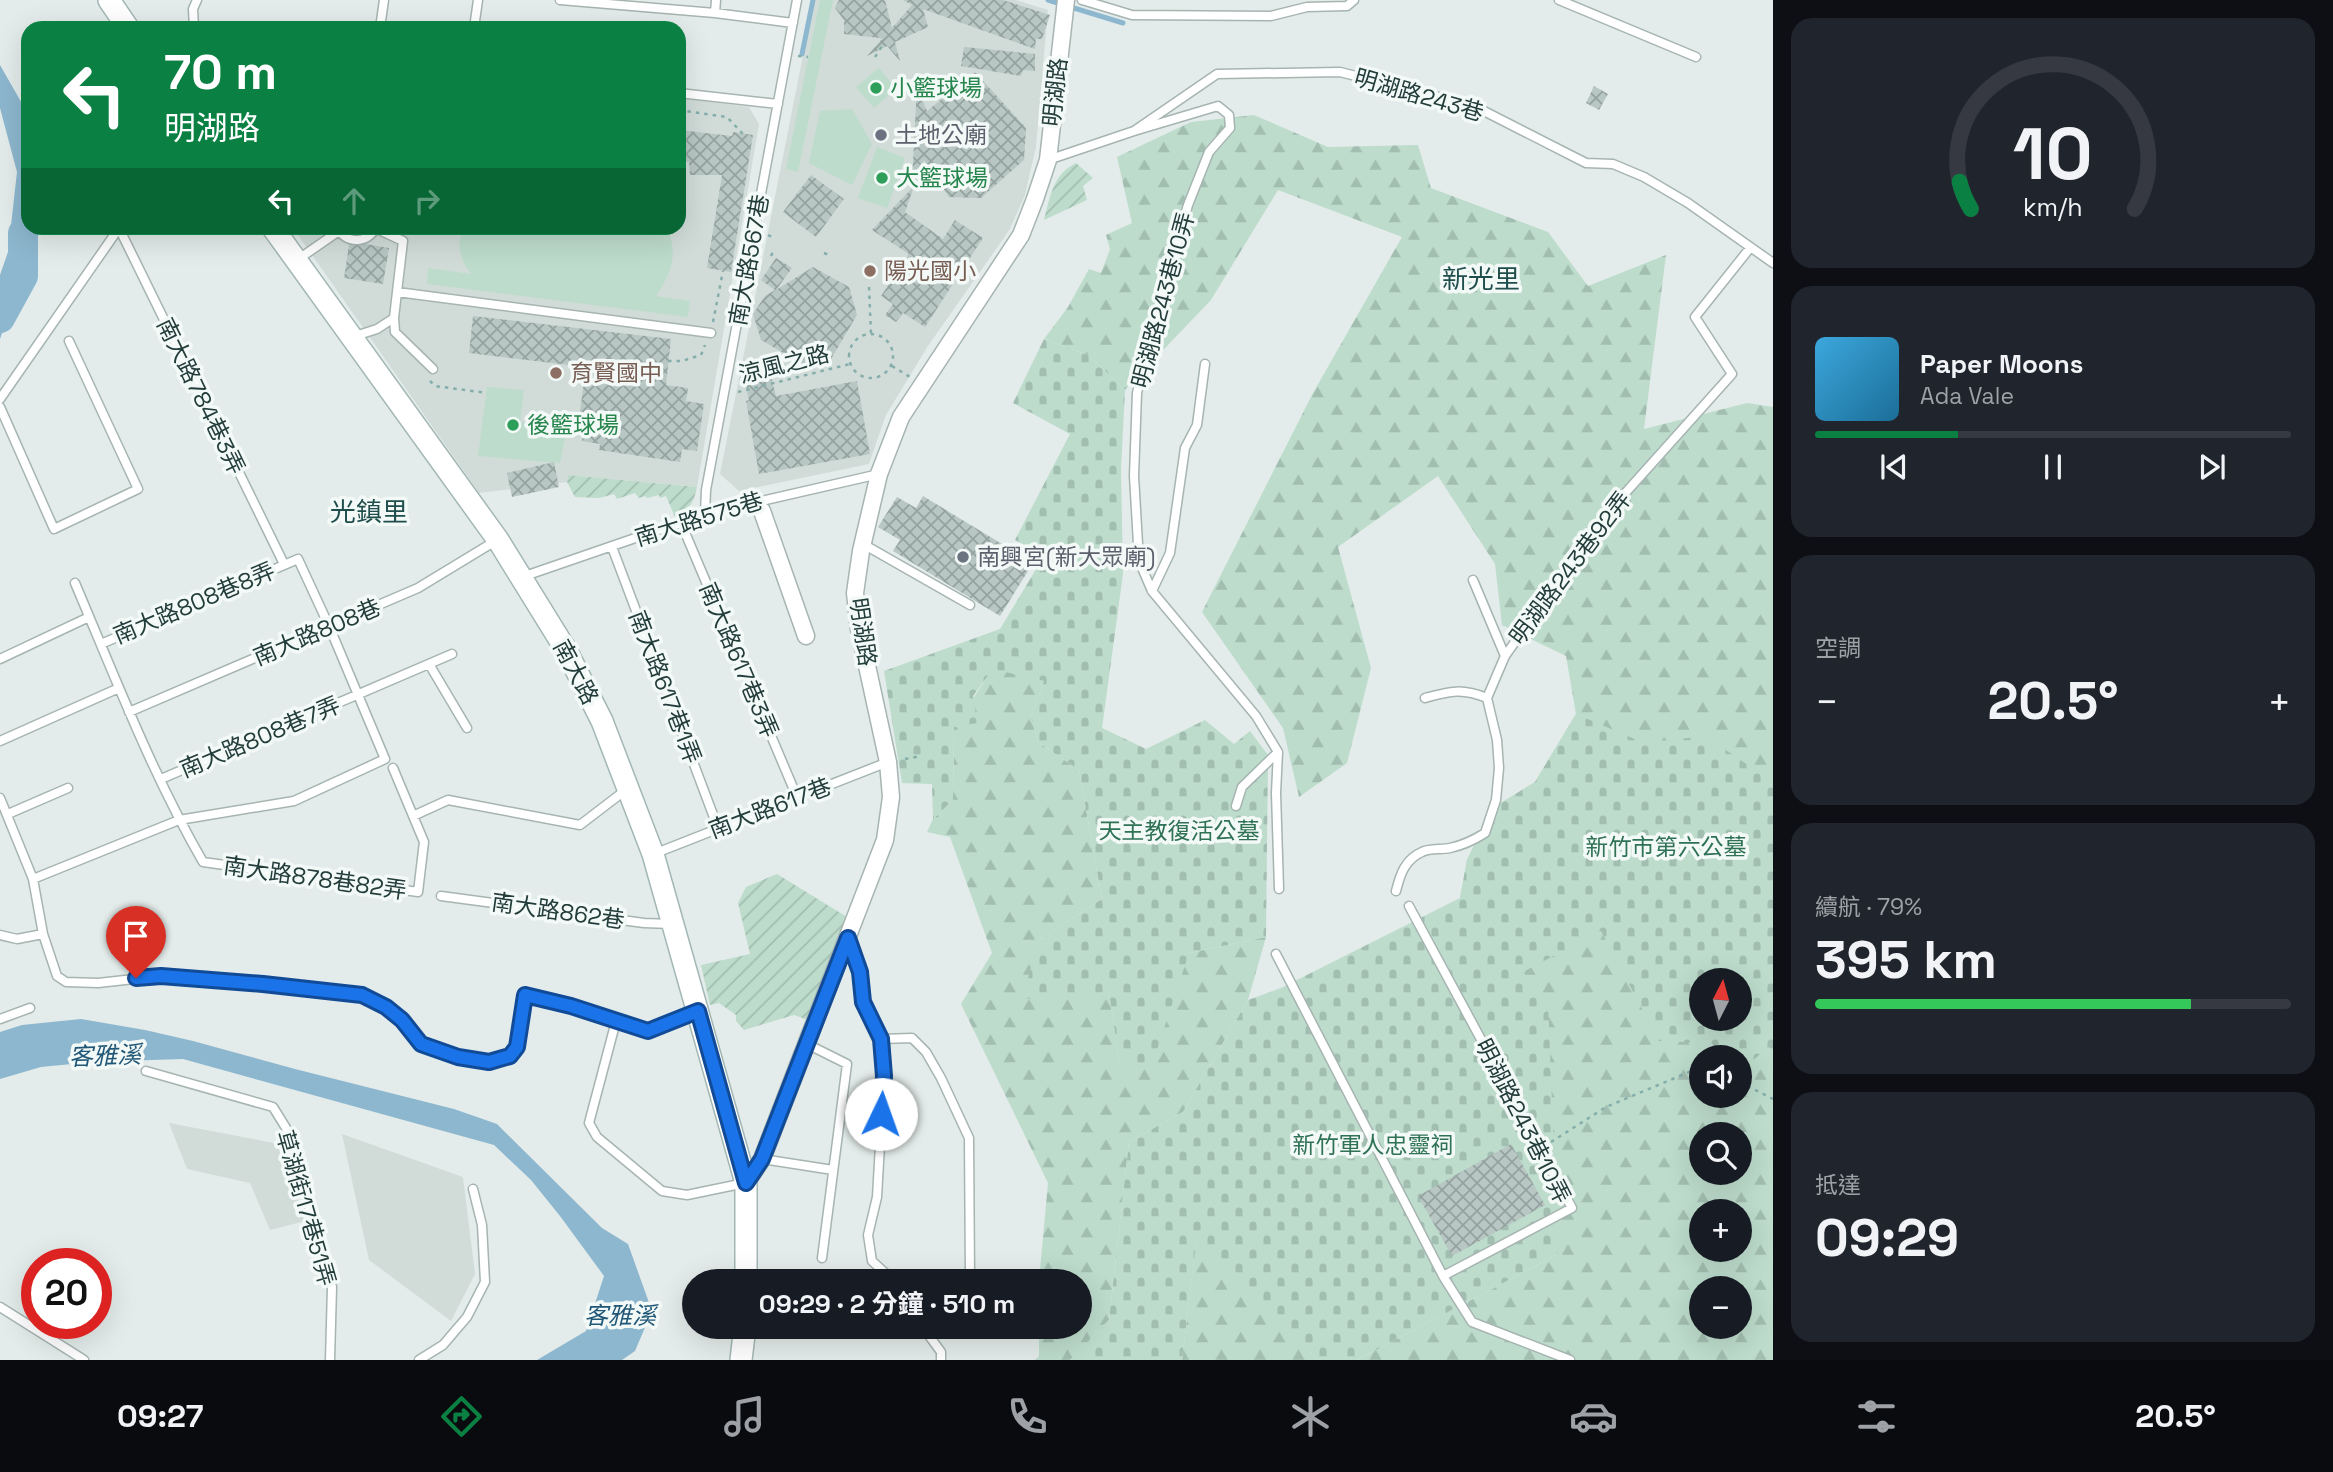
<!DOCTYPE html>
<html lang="zh-TW">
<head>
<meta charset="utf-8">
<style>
  body { margin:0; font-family:"Space Grotesk","Noto Sans TC",sans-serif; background:#20242c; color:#f1f3f6; height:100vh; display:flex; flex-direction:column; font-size:26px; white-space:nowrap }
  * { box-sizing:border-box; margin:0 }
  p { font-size:23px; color:#9ea1a6 }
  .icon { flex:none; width:38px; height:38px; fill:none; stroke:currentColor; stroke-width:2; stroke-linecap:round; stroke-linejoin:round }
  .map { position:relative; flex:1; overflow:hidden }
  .drawer { display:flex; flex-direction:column; gap:18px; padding:18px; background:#0d0f14; width:560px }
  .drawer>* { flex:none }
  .top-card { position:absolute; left:21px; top:21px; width:665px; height:214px; border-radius:21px; box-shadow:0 7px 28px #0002; background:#0b8043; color:#fff; overflow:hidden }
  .needle { width:46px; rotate:6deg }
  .controls { position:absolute; left:1689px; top:968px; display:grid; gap:14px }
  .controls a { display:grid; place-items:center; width:63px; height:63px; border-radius:50%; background:#171b24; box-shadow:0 7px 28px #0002; font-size:35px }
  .speed { position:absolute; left:21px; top:1248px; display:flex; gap:14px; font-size:35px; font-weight:700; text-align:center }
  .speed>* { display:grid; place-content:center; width:91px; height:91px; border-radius:50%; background:#171b24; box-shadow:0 7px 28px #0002; line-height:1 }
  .speed .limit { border:10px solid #d22; background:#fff; color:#111 }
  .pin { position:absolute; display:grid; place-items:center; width:60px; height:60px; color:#fff; margin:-72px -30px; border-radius:50% 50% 50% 0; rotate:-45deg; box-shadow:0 0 7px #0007 }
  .pin .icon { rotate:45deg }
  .me { position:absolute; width:77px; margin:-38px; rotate:3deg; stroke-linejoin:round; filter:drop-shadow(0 0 5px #0008) }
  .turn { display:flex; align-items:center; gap:24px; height:147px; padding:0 28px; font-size:32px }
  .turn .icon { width:91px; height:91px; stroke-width:2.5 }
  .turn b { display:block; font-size:49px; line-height:60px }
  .lanes { display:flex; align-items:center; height:66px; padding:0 28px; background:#0003; justify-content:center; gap:35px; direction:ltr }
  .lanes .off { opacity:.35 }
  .big { font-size:52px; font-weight:700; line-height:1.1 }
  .drawer .widget { flex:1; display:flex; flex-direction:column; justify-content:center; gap:10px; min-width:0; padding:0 24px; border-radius:21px; background:#20242c }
  .drawer .dial { align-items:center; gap:0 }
  .dial svg { height:182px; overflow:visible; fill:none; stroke:#363941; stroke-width:7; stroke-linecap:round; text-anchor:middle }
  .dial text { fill:#f1f3f6; stroke:none }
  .song { display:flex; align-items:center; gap:21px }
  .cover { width:84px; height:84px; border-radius:10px; background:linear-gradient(135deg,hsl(200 70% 55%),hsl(200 70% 35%)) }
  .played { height:7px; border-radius:4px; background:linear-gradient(90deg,#0b8043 30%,#363941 30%) }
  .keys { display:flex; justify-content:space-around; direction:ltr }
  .heat { display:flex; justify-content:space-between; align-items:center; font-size:38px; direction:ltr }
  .charge { height:10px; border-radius:5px; background:linear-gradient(90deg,#34c759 79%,#363941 0) }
  .trip { position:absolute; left:682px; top:1269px; width:410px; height:70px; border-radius:35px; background:#171b24; box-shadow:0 7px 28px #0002; font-weight:700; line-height:70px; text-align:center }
  .dock { display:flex; height:112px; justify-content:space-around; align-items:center; background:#090b0e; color:#9ea1a6 }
  .dock .icon { width:49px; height:49px }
  .dock .on { color:#0b8043 }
  .dock b { font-size:32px; color:#f1f3f6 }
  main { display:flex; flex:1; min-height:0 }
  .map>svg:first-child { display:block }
</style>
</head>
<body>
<main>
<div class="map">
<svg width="1773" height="1360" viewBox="0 0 1773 1360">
  <defs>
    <pattern id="forest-firs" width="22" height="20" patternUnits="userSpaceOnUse" patternTransform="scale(1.75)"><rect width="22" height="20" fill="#bddccc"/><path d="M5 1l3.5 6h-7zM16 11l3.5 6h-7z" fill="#a2beb0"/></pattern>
    <pattern id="cemetery-stones" width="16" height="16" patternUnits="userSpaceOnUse" patternTransform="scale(1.75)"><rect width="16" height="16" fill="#bddccc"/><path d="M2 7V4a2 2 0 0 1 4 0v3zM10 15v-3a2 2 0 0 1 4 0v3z" fill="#a2beb0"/></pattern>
    <pattern id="garden-furrows" width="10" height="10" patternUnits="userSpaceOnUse" patternTransform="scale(1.75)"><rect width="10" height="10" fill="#bddccc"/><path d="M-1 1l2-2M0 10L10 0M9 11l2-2" fill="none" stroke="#a2beb0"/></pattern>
    <pattern id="building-cross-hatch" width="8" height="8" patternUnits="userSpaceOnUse" patternTransform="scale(1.75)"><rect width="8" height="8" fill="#b8c7c3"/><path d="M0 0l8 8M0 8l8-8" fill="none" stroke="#95a3a0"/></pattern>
  </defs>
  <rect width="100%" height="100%" fill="#e3ecea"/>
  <!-- built -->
  <path fill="#d1dcd9" d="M814 0H1016L1048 10 1036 147 1025 195 1010 229 928 346 886 415 869 464 739 491 720 474Z
    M679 98 749 107 759 124 697 487 568 475 567 482 479 493 293 228H679Z
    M169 1123 279 1144 305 1221 270 1230 250 1183 187 1169Z
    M342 1134 463 1177 475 1274 451 1321 369 1260Z"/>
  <!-- grass -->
  <path fill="#bddccc" d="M820 0H833L798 172 786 169Z
    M879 68 896 89 874 108 856 87Z
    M852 109 872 144 852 185 809 163 820 111Z
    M877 147 905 158 887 208 858 198Z
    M464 228H667C679 254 671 274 656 296L690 301 688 317 427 284 428 268 471 274C461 262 455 244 464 228Z
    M487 387 524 390 520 422 567 427 560 463 478 456Z"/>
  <!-- forest -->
  <path fill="url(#forest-firs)" fill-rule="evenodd" d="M1254 115 1328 147 1418 145 1431 188 1548 232 1588 286 1666 255 1644 429 1747 403 1773 407V1360H1357L1558 1254 1460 898 1467 860 1493 808 1535 782 1576 714 1566 656 1502 625 1495 564 1438 476 1338 547 1371 668 1347 763 1299 797 1283 728 1202 612 1313 393 1402 237 1278 190 1211 300 1125 390 1088 355 1044 339 1068 307 1089 269 1101 273 1110 249 1106 235 1132 223 1117 157 1191 122ZM1701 980H1740V1018H1701ZM1701 1057H1740V1096H1701ZM1701 1134H1740V1172H1701ZM1701 1211H1740V1250H1701ZM1701 1288H1740V1326H1701Z
    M993 668 1044 681 1031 717 1038 742 1079 770 1102 899 1039 940 1109 992 1120 1066 1189 953 1266 937 1248 1000 1183 1112 1129 1142 1109 1320 1070 1360H1035L1039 1356V1327L1080 1326V1281H1039L1048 1183 961 1004 992 953 950 837 927 832 933 819 953 800 954 727Z
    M1196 1243 1318 1360H1182Z"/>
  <!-- cemetery -->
  <path fill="url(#cemetery-stones)" fill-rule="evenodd" d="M1044 339 1088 355 1125 390 1121 469 1123 574 1102 728 1146 749 1205 720 1234 744 1250 731 1268 755 1266 937 1189 953 1151 1068 1120 1066 1109 992 1022 999 1039 940 1102 899 1079 770 1038 742 1031 717 1044 681 993 669 973 696 977 723 954 727 953 800 933 819 932 784 902 783 884 671 1000 629 1044 556 1015 540 1070 434 1013 403Z
    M1576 714 1644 743 1705 736 1773 782V1053L1769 1047 1741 1070 1740 1057H1726L1711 1043 1659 1041 1601 931 1523 972 1548 1002 1558 1254 1357 1360H1318L1196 1244 1182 1360H1070L1109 1320 1129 1142 1183 1112 1248 1000 1281 988 1460 898 1467 860 1493 808 1535 782ZM1701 980H1740V1018H1701Z"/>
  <!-- garden -->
  <path fill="url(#garden-furrows)" d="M1076 163 1093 178 1083 186 1087 200 1044 220C1050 197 1053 174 1076 163Z
    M568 475 697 487C694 502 689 511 675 517L666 496 660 498 659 495 647 498 645 496 639 498 635 493 617 499 614 494 599 498 575 497 567 482Z
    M777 874 847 917 808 1020 794 1015 744 1030 736 1021V1015L719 1003 710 1005 701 965 750 954 738 903 746 887Z"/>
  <!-- water -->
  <path fill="#8db7cf" d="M0 65 28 114V228H37V232L0 339V275L8 252 17 172 0 108Z
    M81 1019 145 1030 193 1041 295 1069 454 1109 497 1124 602 1228 628 1244 652 1311 635 1351 622 1360H537L586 1331 604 1276 560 1216 531 1180 494 1145 183 1059 92 1062 41 1067 0 1079V1032L22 1025Z"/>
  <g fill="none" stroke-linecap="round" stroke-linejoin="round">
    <!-- stream -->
    <path stroke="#8db7cf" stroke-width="5" d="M1048 0 1123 23
      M802 54 813 0"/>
    <!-- river -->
    <path stroke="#8db7cf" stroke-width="30" d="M0 318 23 276V233"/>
  </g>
  <!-- building -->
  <path fill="url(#building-cross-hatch)" d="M839 0H885L892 28 912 5 903 0H1003L1050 15 1042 39H1036L1035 49 923 9 928 27 895 42 900 61 887 46 867 56 882 39 880 38 844 34V20L835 8Z
    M964 47 1035 54V71L1023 70 1021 76 961 66Z
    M975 72 1026 128 1024 160 981 198 949 197 924 160 915 183 912 182 917 86 927 111Z
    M1594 86 1608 94 1599 110 1586 103Z
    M679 130 732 136 733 132 753 135 731 272 707 268 722 175H690L689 162H679Z
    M811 175 844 199 816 237 783 212Z
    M914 186 905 212 943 239 955 220 983 238 925 327 903 313 896 322 885 315 893 304 881 296 909 254 872 230Z
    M366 244 389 248 383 284 344 278 349 245Z
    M776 258 792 268 776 290 813 267 849 287 857 315 831 359 804 365 761 340 753 314 765 296 775 290 761 280Z
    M473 316 671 339 666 385 688 388 686 401 704 404 697 451 682 449 680 462 599 450 600 444 582 441 583 434 577 433 586 367 469 353Z
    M767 361 776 396 857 381 870 454 759 474 746 401 749 400 742 368Z
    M554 462 559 487 512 497 507 473Z
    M923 496 1033 563 1000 616 893 551 900 540 878 527 897 497 916 508Z
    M1511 1144 1545 1205 1452 1256 1418 1196Z"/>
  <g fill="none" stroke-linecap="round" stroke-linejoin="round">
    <defs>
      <path id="lane" d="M560 0 715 13 793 23
        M1082 0 1132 15 1271 16 1307 7 1347 6 1354 0
        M1559 0 1696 57
        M715 13 716 0
        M194 28 193 9 197 0
        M380 28 384 0
        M474 28 478 0
        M679 93 778 104
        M1134 131 1218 106 1229 115 1230 128 1209 152 1188 205 1162 293 1137 393 1134 476 1139 561 1152 591 1256 716 1278 752 1276 793 1279 889
        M1048 160 1134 131 1217 74 1340 72 1474 106 1586 163 1613 164 1644 177 1688 203 1773 263
        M119 228 284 564
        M337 228C347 244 366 244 376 228
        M375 228 403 241 397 292 711 333
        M297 260 339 231
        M394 318 395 332 433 369
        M352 337 377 329 394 318 397 292
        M0 399 119 228
        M0 407 54 529 138 489 69 341
        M705 514 706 490 797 0
        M681 523 797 797
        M863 544 970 605
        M612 547 718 828
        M522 577 705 514 879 474
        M1473 580 1505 656
        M75 583C115 677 152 774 203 862L418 892 424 842 393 768
        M1152 591 1170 553 1185 448 1197 425 1205 364
        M0 659 89 617
        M429 664 467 728
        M1425 698C1451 691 1462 688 1487 698
        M129 712 418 588 497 540
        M0 741 119 688
        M161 779 452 654
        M0 798 33 879 43 934 57 976 66 982 98 983 161 976 263 984 362 995 386 1007 402 1020 421 1044 458 1057 489 1062 510 1056 517 1047 525 994 571 1006 648 1031 696 1012
        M1236 806 1242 787 1278 752
        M8 814 68 788
        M413 816 448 800 580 825 627 789
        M656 853 888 762
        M33 879 179 820 294 801 385 759 329 626 298 559 101 644
        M1396 891C1400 875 1405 859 1422 852 1430 848 1441 850 1450 848 1464 845 1474 840 1485 833L1496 800 1499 768 1497 740 1487 698 1505 656 1602 519 1732 374 1695 317 1750 248
        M441 896 644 923 671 924
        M1409 906 1572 1208 1443 1276
        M0 935 17 939 43 934
        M849 941 860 972 863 1002 881 1039 884 1076 877 1197 868 1235 872 1261 894 1281
        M1276 954 1443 1276 1472 1322 1570 1360
        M0 1019 30 1008
        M616 1021 589 1123 597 1137 662 1191 687 1195 745 1183
        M881 1039 912 1038 926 1052 941 1078 969 1138 970 1280
        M807 1044 847 1064 822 1258
        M146 1071 273 1107 286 1128 332 1287 330 1360
        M762 1159 833 1170
        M0 1307 84 1360
        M922 1326 941 1352V1360
        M419 1360 443 1345 467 1317 485 1282 482 1225 473 1189"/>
      <path id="street" d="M762 511 806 636
        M746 1183 762 1159 885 840 891 797 888 762 859 629 855 593 861 551 879 474 901 417 1021 235 1035 199 1048 160 1066 0"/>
      <path id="secondary" d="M109 0 128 28
        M273 228 498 540 566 650 602 721 653 854 746 1183V1281
        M741 1360 745 1326"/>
    </defs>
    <!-- lane casing -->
    <use href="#lane" stroke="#a6b4b2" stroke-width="11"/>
    <!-- street casing -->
    <use href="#street" stroke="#a6b4b2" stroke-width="19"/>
    <!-- secondary casing -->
    <use href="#secondary" stroke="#a2b7b4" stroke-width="24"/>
    <!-- path -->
    <path stroke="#85aeaa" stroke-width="2.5" stroke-dasharray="3.5 5" stroke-linecap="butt" d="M798 56 808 57
      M875 57 884 43
      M679 110 727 117 743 134
      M768 235 774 238
      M824 253 831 256
      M771 256 773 252
      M869 287 871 334
      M713 322 723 271
      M849 356a22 22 0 1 1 44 0a22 22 0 1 1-44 0Z
      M668 361H682L701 355 705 345
      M892 366 910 377
      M430 381 435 386 487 393
      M738 392 850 364
      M905 759 921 756
      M1740 1082 1773 1099
      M1551 1142 1606 1107 1701 1067"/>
    <!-- lane -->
    <use href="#lane" stroke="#fff" stroke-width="8"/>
    <!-- street -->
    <use href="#street" stroke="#fff" stroke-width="16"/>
    <!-- secondary -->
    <use href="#secondary" stroke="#fff" stroke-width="21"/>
  </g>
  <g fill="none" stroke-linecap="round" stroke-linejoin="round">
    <defs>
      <path id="route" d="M136 978 161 976 263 984 362 995 386 1007 402 1020 421 1044 458 1057 489 1062 510 1056 517 1047 525 995 571 1006 648 1031 698 1011 746 1183 762 1159 848 938 860 972 863 1002 881 1039 884 1076 881 1114"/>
    </defs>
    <!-- route casing -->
    <use href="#route" stroke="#114b97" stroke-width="18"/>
    <!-- route -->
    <use href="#route" stroke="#1a73e8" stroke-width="12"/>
  </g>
  <!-- markers -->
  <g fill="#2e9e5b" stroke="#f3f9f7" stroke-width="2.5">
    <circle cx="876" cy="88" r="7"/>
    <circle cx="882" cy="178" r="7"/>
    <circle cx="513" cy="425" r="7"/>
  </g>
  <g fill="#6b7280" stroke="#f3f9f7" stroke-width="2.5">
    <circle cx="881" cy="135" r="7"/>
    <circle cx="963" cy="557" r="7"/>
  </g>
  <g fill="#8d6e63" stroke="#f3f9f7" stroke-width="2.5">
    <circle cx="870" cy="271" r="7"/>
    <circle cx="556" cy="373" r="7"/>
  </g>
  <g text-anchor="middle" stroke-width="7" stroke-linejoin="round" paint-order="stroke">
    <!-- leisure labels -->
    <g font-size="23" fill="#27864d" stroke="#f3f9f7" text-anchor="start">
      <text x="890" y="96">小籃球場</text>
      <text x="896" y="186">大籃球場</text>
      <text x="527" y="433">後籃球場</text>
    </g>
    <!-- street labels -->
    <g font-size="23" fill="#233d3b" stroke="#f3f9f7">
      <text transform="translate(1055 92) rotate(-84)" y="8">明湖路</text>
      <text transform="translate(1419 95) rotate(16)" y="8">明湖路243巷</text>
      <text transform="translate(749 260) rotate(-80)" y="8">南大路567巷</text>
      <text transform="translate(1163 300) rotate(-75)" y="8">明湖路243巷10弄</text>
      <text transform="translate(784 364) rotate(-14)" y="8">涼風之路</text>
      <text transform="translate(201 396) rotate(64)" y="8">南大路784巷3弄</text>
      <text transform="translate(699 519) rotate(-17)" y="8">南大路575巷</text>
      <text transform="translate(1570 568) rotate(-53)" y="8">明湖路243巷92弄</text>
      <text transform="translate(194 603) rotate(-23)" y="8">南大路808巷8弄</text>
      <text transform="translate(317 632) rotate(-23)" y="8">南大路808巷</text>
      <text transform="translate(863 632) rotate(82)" y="8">明湖路</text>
      <text transform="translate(739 660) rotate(67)" y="8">南大路617巷3弄</text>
      <text transform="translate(576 672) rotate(62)" y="8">南大路</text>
      <text transform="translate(665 687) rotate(69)" y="8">南大路617巷1弄</text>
      <text transform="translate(260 737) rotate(-23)" y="8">南大路808巷7弄</text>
      <text transform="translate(770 808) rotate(-21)" y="8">南大路617巷</text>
      <text transform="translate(315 878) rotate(8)" y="8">南大路878巷82弄</text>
      <text transform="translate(558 911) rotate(8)" y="8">南大路862巷</text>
      <text transform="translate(1523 1121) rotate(63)" y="8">明湖路243巷10弄</text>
      <text transform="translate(306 1208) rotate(74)" y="8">草湖街17巷51弄</text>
    </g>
    <!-- worship labels -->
    <g font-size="23" fill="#5b616d" stroke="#f3f9f7" text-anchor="start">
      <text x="895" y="143">土地公廟</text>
      <text x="977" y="565">南興宮(新大眾廟)</text>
    </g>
    <!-- education labels -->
    <g font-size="23" fill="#785e54" stroke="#f3f9f7" text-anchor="start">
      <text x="884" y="279">陽光國小</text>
      <text x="570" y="381">育賢國中</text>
    </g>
    <!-- park labels -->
    <g font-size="23" fill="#2f7256" stroke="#f3f9f7">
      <text x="1179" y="839">天主教復活公墓</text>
      <text x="1666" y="855">新竹市第六公墓</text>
      <text x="1373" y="1153">新竹軍人忠靈祠</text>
    </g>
    <!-- water labels -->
    <g font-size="24" font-style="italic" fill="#205676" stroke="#f3f9f7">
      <text transform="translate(105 1056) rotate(-2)" y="8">客雅溪</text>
      <text x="620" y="1324">客雅溪</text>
    </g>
    <!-- quarter labels -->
    <g font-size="26" fill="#204e4c" stroke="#f3f9f7">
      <text x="1481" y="288">新光里</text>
      <text x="369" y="521">光鎮里</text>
    </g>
  </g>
</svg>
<div class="controls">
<a><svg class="needle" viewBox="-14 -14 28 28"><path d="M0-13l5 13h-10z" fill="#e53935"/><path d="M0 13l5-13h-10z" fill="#9ea1a6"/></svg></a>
<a><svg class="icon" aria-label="sound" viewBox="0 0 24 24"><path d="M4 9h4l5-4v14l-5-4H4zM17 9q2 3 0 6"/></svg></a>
<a><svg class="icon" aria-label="search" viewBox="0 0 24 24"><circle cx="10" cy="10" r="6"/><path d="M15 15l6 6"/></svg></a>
<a>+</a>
<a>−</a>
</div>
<div class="speed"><div class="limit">20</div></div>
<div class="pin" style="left:136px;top:978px;background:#d93025"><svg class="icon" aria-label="arrive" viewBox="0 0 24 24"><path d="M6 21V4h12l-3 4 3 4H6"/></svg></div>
<svg class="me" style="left:881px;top:1114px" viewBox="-20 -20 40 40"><circle r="19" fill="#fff"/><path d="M0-13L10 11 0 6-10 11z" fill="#1a73e8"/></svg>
<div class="trip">09:29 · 2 分鐘 · 510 m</div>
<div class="top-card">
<div class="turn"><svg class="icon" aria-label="left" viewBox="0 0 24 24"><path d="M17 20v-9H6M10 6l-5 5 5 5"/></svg><div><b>70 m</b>明湖路</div></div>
<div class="lanes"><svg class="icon" aria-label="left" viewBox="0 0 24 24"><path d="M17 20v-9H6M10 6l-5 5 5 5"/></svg><svg class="icon off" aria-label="ahead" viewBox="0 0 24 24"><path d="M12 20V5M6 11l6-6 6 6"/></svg><svg class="icon off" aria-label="right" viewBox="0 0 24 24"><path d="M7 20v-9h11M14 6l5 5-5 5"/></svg></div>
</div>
</div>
<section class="drawer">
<div class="widget dial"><svg viewBox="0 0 100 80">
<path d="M14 69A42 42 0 1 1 86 69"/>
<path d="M14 69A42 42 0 0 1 9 57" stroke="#0b8043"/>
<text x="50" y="56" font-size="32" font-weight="700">10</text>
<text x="50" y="72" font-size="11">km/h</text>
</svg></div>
<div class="widget">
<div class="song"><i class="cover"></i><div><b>Paper Moons</b><p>Ada Vale</p></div></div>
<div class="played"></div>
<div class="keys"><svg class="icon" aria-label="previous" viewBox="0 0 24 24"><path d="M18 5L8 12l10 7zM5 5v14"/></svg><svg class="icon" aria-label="pause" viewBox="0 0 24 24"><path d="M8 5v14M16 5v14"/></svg><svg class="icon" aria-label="next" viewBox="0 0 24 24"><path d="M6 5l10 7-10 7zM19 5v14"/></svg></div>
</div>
<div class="widget"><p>空調</p>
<div class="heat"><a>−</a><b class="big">20.5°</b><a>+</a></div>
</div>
<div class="widget"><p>續航 · 79%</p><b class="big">395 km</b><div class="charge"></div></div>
<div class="widget"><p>抵達</p><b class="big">09:29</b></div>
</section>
</main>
<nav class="dock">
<b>09:27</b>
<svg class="icon on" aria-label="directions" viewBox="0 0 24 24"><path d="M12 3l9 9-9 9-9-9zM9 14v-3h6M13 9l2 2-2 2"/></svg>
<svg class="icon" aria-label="music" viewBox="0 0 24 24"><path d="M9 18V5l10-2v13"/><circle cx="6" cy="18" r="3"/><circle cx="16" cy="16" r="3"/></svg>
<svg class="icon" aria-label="phone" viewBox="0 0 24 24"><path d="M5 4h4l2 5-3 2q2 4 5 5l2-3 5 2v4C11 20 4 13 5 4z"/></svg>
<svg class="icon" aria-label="climate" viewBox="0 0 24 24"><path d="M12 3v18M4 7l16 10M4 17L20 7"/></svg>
<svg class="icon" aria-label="car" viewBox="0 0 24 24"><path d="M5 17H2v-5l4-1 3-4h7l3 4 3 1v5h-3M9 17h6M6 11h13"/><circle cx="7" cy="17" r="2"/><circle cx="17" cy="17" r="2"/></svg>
<svg class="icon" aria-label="filters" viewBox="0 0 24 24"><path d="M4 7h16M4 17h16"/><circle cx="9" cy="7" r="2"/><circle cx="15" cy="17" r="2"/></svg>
<b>20.5°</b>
</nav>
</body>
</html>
